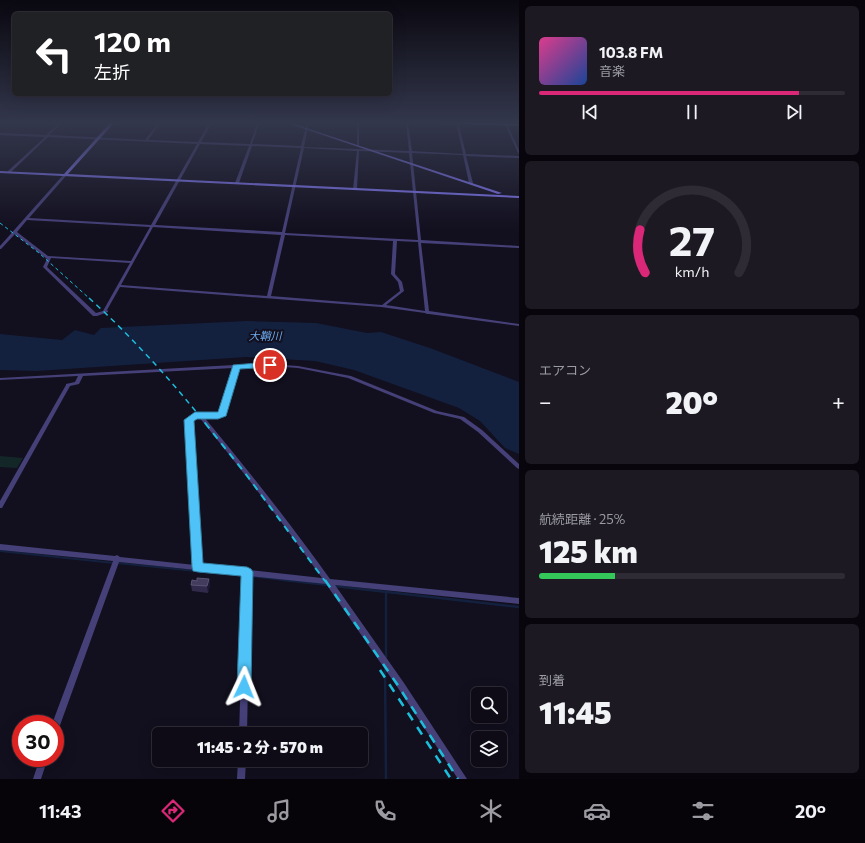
<!DOCTYPE html>
<html lang="ja">
<head>
<meta charset="utf-8">
<style>
  body { margin:0; font-family:Commissioner,"Noto Sans JP",sans-serif; background:#1c1923; color:#f1f3f6; height:100vh; display:flex; flex-direction:column; font-size:15px; white-space:nowrap }
  * { box-sizing:border-box; margin:0 }
  p { font-size:13px; color:#9b9ba1 }
  .icon { flex:none; width:22px; height:22px; fill:none; stroke:currentColor; stroke-width:2; stroke-linecap:round; stroke-linejoin:round }
  .map { position:relative; flex:1; overflow:hidden }
  .sheet { display:flex; flex-direction:column; gap:6px; padding:6px; background:#08060c; width:346px }
  .sheet>* { flex:none }
  .guide { position:absolute; left:12px; top:12px; width:380px; height:84px; border-radius:6px; box-shadow:0 4px 16px #0002,0 0 0 1px #2e2b35; background:#202124; color:#fff; overflow:hidden }
  .tools { position:absolute; left:471px; top:687px; display:grid; gap:8px }
  .tools a { display:grid; place-items:center; width:36px; height:36px; border-radius:6px; background:#0e0b16; box-shadow:0 4px 16px #0002,0 0 0 1px #2e2b35; font-size:20px }
  .speed { position:absolute; left:12px; top:715px; display:flex; gap:8px; font-size:20px; font-weight:700; text-align:center }
  .speed>* { display:grid; place-content:center; width:52px; height:52px; border-radius:50%; background:#0e0b16; box-shadow:0 4px 16px #0002,0 0 0 1px #2e2b35; line-height:1 }
  .speed .limit { border:6px solid #d22; background:#fff; color:#111 }
  .pin { position:absolute; display:grid; place-items:center; width:34px; height:34px; color:#fff; margin:-17px; border:2px solid #fff; border-radius:50%; box-shadow:0 1px 4px #0007 }
  .me { position:absolute; width:44px; margin:-22px; rotate:2deg; stroke-linejoin:round; filter:drop-shadow(0 0 3px #0008) }
  .turn { display:flex; align-items:center; gap:14px; height:84px; padding:0 16px; font-size:18px }
  .turn .icon { width:52px; height:52px; stroke-width:2.5 }
  .turn b { display:block; font-size:28px; line-height:34px }
  .big { font-size:30px; font-weight:800; line-height:1.1 }
  .sheet .card { flex:1; display:flex; flex-direction:column; justify-content:center; gap:6px; min-width:0; padding:0 14px; border-radius:6px; background:#1c1923 }
  .sheet .dial { align-items:center; gap:0 }
  .dial svg { height:104px; overflow:visible; fill:none; stroke:#2e2b35; stroke-width:7; stroke-linecap:round; text-anchor:middle }
  .dial text { fill:#f1f3f6; stroke:none }
  .song { display:flex; align-items:center; gap:12px }
  .cover { width:48px; height:48px; border-radius:6px; background:linear-gradient(135deg,hsl(330 70% 55%),hsl(220 70% 35%)) }
  .played { height:4px; border-radius:2px; background:linear-gradient(90deg,#db2777 85%,#2e2b35 85%) }
  .keys { display:flex; justify-content:space-around; direction:ltr }
  .heat { display:flex; justify-content:space-between; align-items:center; font-size:22px; direction:ltr }
  .charge { height:6px; border-radius:3px; background:linear-gradient(90deg,#34c759 25%,#2e2b35 0) }
  .trip { position:absolute; left:152px; top:727px; width:216px; height:40px; border-radius:6px; background:#0e0b16; box-shadow:0 4px 16px #0002,0 0 0 1px #2e2b35; font-weight:800; line-height:40px; text-align:center }
  .menu { display:flex; height:64px; justify-content:space-around; align-items:center; background:#060409; color:#9b9ba1 }
  .menu .icon { width:28px; height:28px }
  .menu .active { color:#db2777 }
  .menu b { font-size:18px; color:#f1f3f6 }
  main { display:flex; flex:1; min-height:0 }
  .map>svg:first-child { display:block }
</style>
</head>
<body>
<main>
<div class="map">
<svg width="519" height="779" viewBox="0 0 519 779">
  <rect width="100%" height="100%" fill="#120f1e"/>
  <!-- green -->
  <path fill="#132728" d="M0 456 23 458 17 468 0 467Z"/>
  <!-- water -->
  <path fill="#13213f" d="M247 321 316 323 367 333 381 332 430 348 519 382V454L505 448 480 421 459 408 354 370 315 361 246 357 37 371 0 370V334L62 340 75 330 94 335 101 328Z"/>
  <g fill="none" stroke-linecap="round" stroke-linejoin="round">
    <!-- stream-far1 -->
    <path stroke="#13213f" stroke-width="2" d="M0 551 114 563
      M117 563 245 576
      M249 576 292 581"/>
    <!-- stream -->
    <path stroke="#13213f" stroke-width="2.5" d="M284 580 328 585
      M334 586 519 607
      M386 592V657
      M385 669 386 779"/>
    <!-- street -->
    <path fill="#454078" fill-rule="evenodd" d="M61 122H63L49 135 145 140 159 122H161L148 140 198 142 210 122H212L201 142 250 144 258 122H260L252 144 301 146 307 122H309L304 147 409 151 406 122H408L412 151 463 154 456 122H458L466 154 519 156V158L466 156 473 183 471 184 469 183 463 155 412 153 421 240 519 246V248L421 243 429 311 519 324V326L429 314H427L425 313 381 307 120 287 107 310 108 311V312L97 316H93L44 268 43 267 47 259 15 234 1 249H0V246L64 174H65L67 175 66 176 29 218 151 225 197 144 48 137 10 173H8V171L45 137 0 135V133L46 135ZM200 144 249 146 235 183 237 184 239 183 252 146 301 148 282 232 155 225ZM304 148 357 151 353 189 355 190 357 189 359 151 409 153 418 240 285 233ZM27 220 150 227 131 261 48 256 17 232ZM153 227 281 235 267 296 121 285ZM285 235 393 241 391 274 398 282 400 291 382 305 271 296ZM397 241 418 242 425 311 386 305 404 291 402 282 395 274ZM51 258 130 263 103 311 96 313 47 267Z
      M357 122H359V145L358 146 357 145Z
      M504 122H506L519 150V154L518 153Z
      M270 364 298 366 351 376 437 411 464 417 482 430 519 464V469L517 468 478 432 460 419 434 413 348 378 298 368 270 366 238 368 224 415 214 418 204 417C248 470 290 523 330 579L519 598V604L335 585 404 683 467 779H458L398 688 326 584 250 576 247 734H239L244 575 119 562 59 728 58 731 55 732V724H52L113 561 0 550V544L115 556 117 555 120 557 195 565 186 419C196 410 208 417 220 413L233 368 83 376 79 384 70 386 2 508H0V501L66 385V384L75 382 78 376 0 380V378L234 365H238ZM199 417C241 469 283 523 322 578L249 570 247 569 245 570 201 565 192 420 194 418Z
      M40 758H48L41 779H33Z
      M238 760H246L245 779H237Z"/>
    <!-- secondary -->
    <path fill="#7e74ee" fill-rule="evenodd" d="M111 122H115L68 174 519 196V198L0 173V171L64 174Z
      M284 122H288L502 193 498 194Z
      M437 122H456L519 124V126L439 123Z"/>
    <!-- rail-far3 -->
    <path stroke="#1bbfdc" stroke-width="1" stroke-dasharray="3.5 3" stroke-linecap="butt" d="M0 223 39 253 90 299"/>
    <!-- rail-far2 -->
    <path stroke="#1bbfdc" stroke-width="1.5" stroke-dasharray="5.5 4.5" stroke-linecap="butt" d="M89 298C131 336 170 379 206 424"/>
    <!-- rail-far1 -->
    <path stroke="#1bbfdc" stroke-width="2" stroke-dasharray="7 6" stroke-linecap="butt" d="M205 423 245 473 325 581"/>
    <!-- rail -->
    <path stroke="#1bbfdc" stroke-width="2.5" stroke-dasharray="9 8" stroke-linecap="butt" d="M325 580 397 684 458 779
      M380 670 451 779"/>
  </g>
  <!-- wall -->
  <path fill="#322a4a" d="M209 579 210 585 208 593 192 591 191 585 197 581Z"/>
  <!-- shaded-wall -->
  <path fill="#1d1731" d="M209 579 210 585 208 593 207 586Z"/>
  <!-- building -->
  <path fill="#443c5d" stroke="#5b5375" d="M197 578 209 579 207 586 191 585 192 580 197 581Z"/>
  <!-- sky -->
  <linearGradient id="sky" x2="0" y2="1"><stop stop-color="#0a0810"/><stop offset="0.53" stop-color="#33374c"/><stop offset="1" stop-color="#33374c" stop-opacity="0"/></linearGradient>
  <rect width="519" height="231" fill="url(#sky)"/>
  <!-- route -->
  <path fill="#4fc3f7" stroke="#337fa1" d="M270 362 273 363 274 365 273 367 240 369 226 416 218 419H197L194 421 203 563 247 567 251 569 253 572 251 687 249 692 244 694 239 692 237 687 241 576 198 572 193 571 192 567 184 420 195 412H218L233 365Z"/>
  <g text-anchor="middle" stroke-width="4" stroke-linejoin="round" paint-order="stroke">
    <!-- water labels -->
    <g font-size="11" font-style="italic" fill="#6cabed" stroke="#120f1e">
      <text x="265" y="340">大鞘川</text>
    </g>
  </g>
</svg>
<div class="tools">
<a><svg class="icon" aria-label="search" viewBox="0 0 24 24"><circle cx="10" cy="10" r="6"/><path d="M15 15l6 6"/></svg></a>
<a><svg class="icon" aria-label="layers" viewBox="0 0 24 24"><path d="M12 4l9 5-9 5-9-5zM3 14l9 5 9-5"/></svg></a>
</div>
<div class="speed"><div class="limit">30</div></div>
<div class="pin" style="left:270px;top:365px;background:#d93025"><svg class="icon" aria-label="arrive" viewBox="0 0 24 24"><path d="M6 21V4h12l-3 4 3 4H6"/></svg></div>
<svg class="me" style="left:244px;top:687px" viewBox="-20 -20 40 40"><path d="M0-17L14 15 0 8-14 15z" fill="#4fc3f7" stroke="#fff" stroke-width="4"/></svg>
<div class="trip">11:45 · 2 分 · 570 m</div>
<div class="guide">
<div class="turn"><svg class="icon" aria-label="left" viewBox="0 0 24 24"><path d="M17 20v-9H6M10 6l-5 5 5 5"/></svg><div><b>120 m</b>左折</div></div>
</div>
</div>
<section class="sheet">
<div class="card">
<div class="song"><i class="cover"></i><div><b>103.8 FM</b><p>音楽</p></div></div>
<div class="played"></div>
<div class="keys"><svg class="icon" aria-label="previous" viewBox="0 0 24 24"><path d="M18 5L8 12l10 7zM5 5v14"/></svg><svg class="icon" aria-label="pause" viewBox="0 0 24 24"><path d="M8 5v14M16 5v14"/></svg><svg class="icon" aria-label="next" viewBox="0 0 24 24"><path d="M6 5l10 7-10 7zM19 5v14"/></svg></div>
</div>
<div class="card dial"><svg viewBox="0 0 100 80">
<path d="M14 69A42 42 0 1 1 86 69"/>
<path d="M14 69A42 42 0 0 1 10 36" stroke="#db2777"/>
<text x="50" y="56" font-size="32" font-weight="700">27</text>
<text x="50" y="72" font-size="11">km/h</text>
</svg></div>
<div class="card"><p>エアコン</p>
<div class="heat"><a>−</a><b class="big">20°</b><a>+</a></div>
</div>
<div class="card"><p>航続距離 · 25%</p><b class="big">125 km</b><div class="charge"></div></div>
<div class="card"><p>到着</p><b class="big">11:45</b></div>
</section>
</main>
<nav class="menu">
<b>11:43</b>
<svg class="icon active" aria-label="directions" viewBox="0 0 24 24"><path d="M12 3l9 9-9 9-9-9zM9 14v-3h6M13 9l2 2-2 2"/></svg>
<svg class="icon" aria-label="music" viewBox="0 0 24 24"><path d="M9 18V5l10-2v13"/><circle cx="6" cy="18" r="3"/><circle cx="16" cy="16" r="3"/></svg>
<svg class="icon" aria-label="phone" viewBox="0 0 24 24"><path d="M5 4h4l2 5-3 2q2 4 5 5l2-3 5 2v4C11 20 4 13 5 4z"/></svg>
<svg class="icon" aria-label="climate" viewBox="0 0 24 24"><path d="M12 3v18M4 7l16 10M4 17L20 7"/></svg>
<svg class="icon" aria-label="car" viewBox="0 0 24 24"><path d="M5 17H2v-5l4-1 3-4h7l3 4 3 1v5h-3M9 17h6M6 11h13"/><circle cx="7" cy="17" r="2"/><circle cx="17" cy="17" r="2"/></svg>
<svg class="icon" aria-label="filters" viewBox="0 0 24 24"><path d="M4 7h16M4 17h16"/><circle cx="9" cy="7" r="2"/><circle cx="15" cy="17" r="2"/></svg>
<b>20°</b>
</nav>
</body>
</html>
